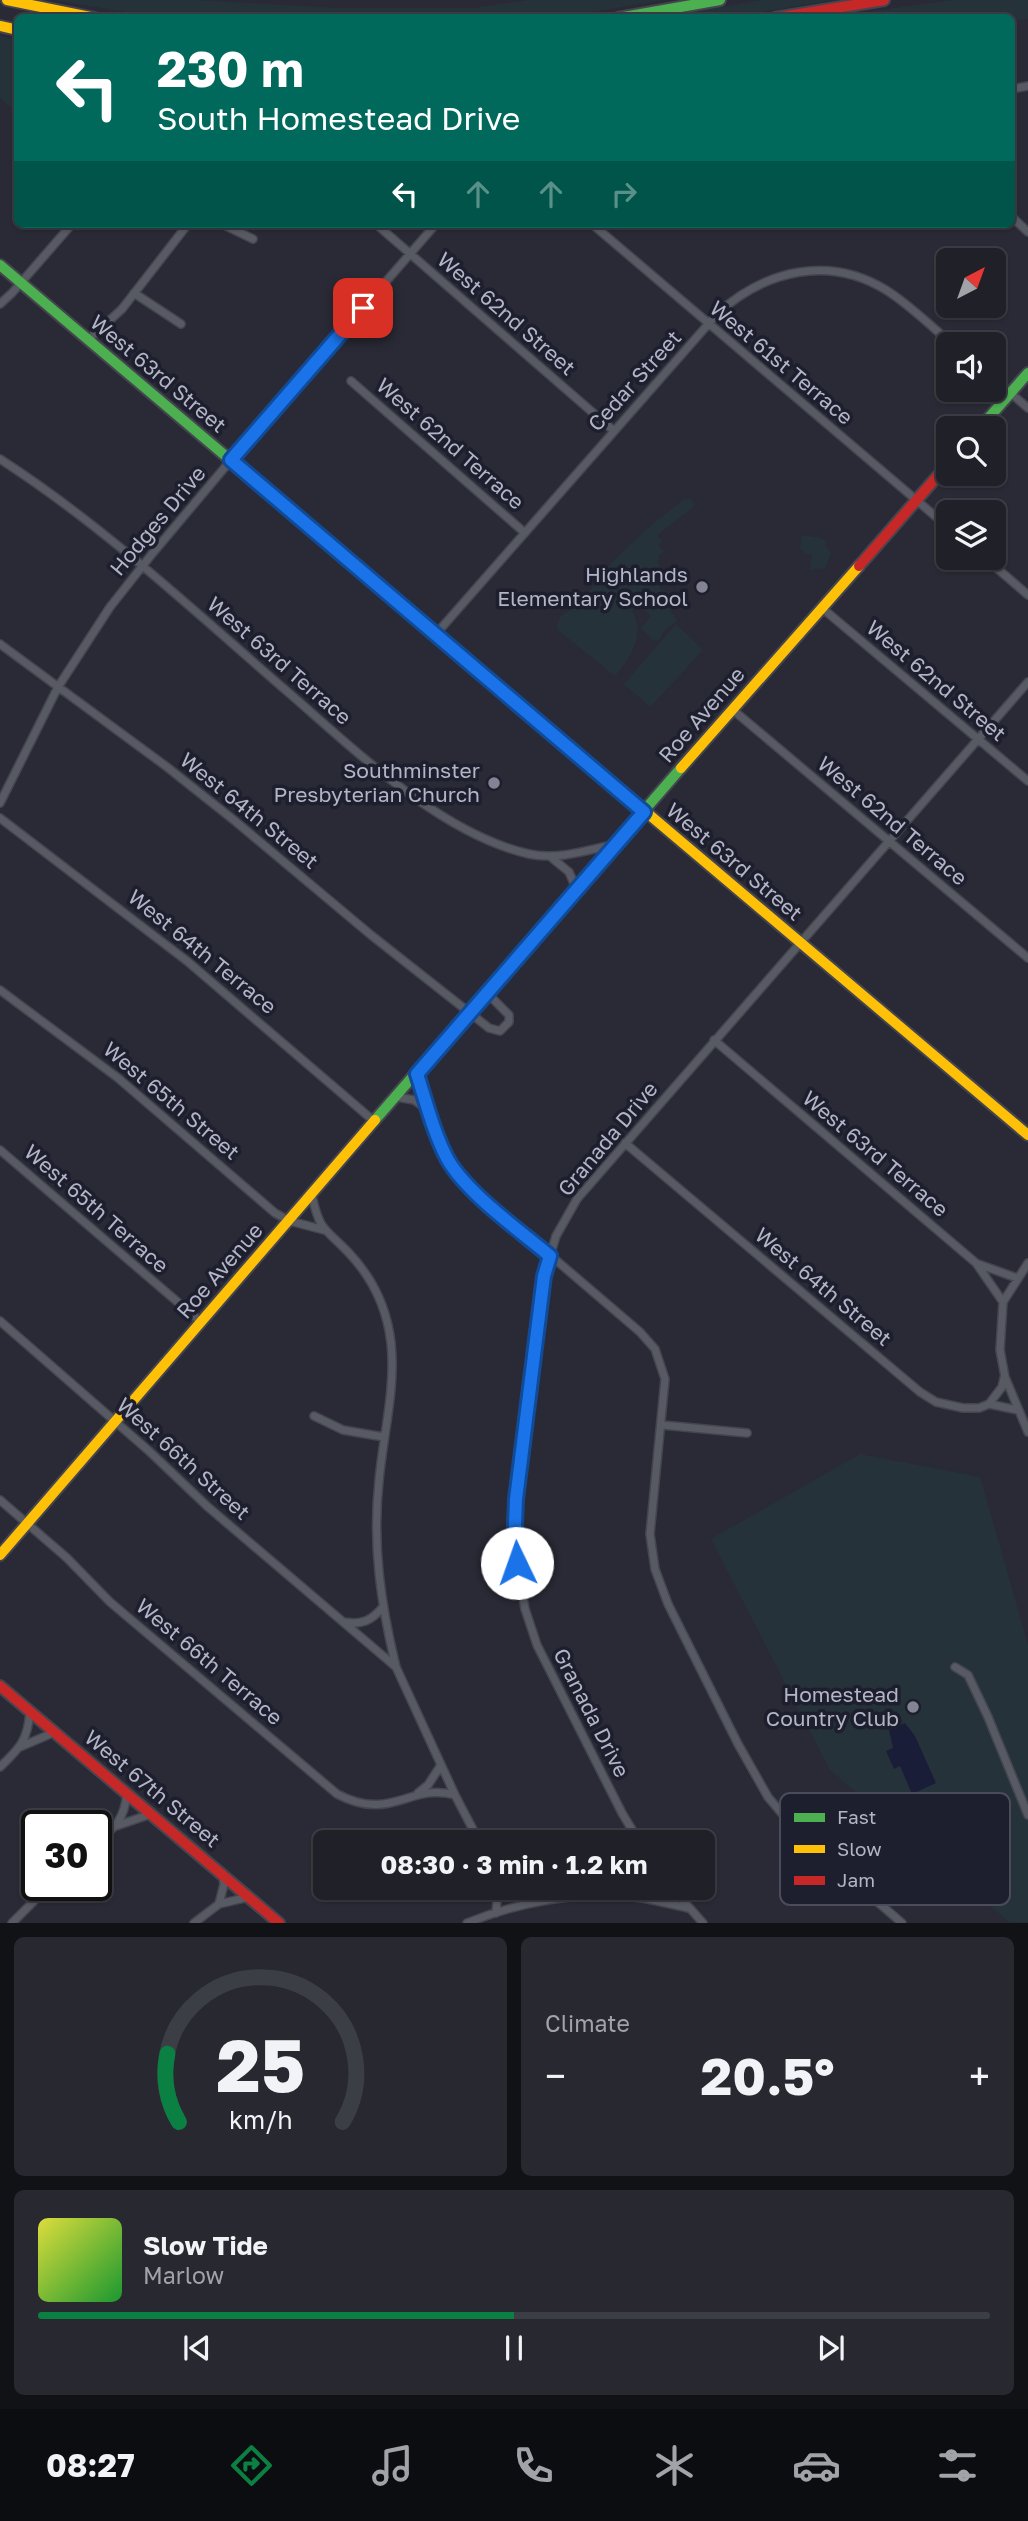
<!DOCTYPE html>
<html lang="en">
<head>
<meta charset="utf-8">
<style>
  body { margin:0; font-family:"Golos Text",sans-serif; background:#272830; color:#f1f3f6; height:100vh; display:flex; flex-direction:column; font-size:26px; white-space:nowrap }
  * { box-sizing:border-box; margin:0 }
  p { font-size:23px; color:#a1a3a8 }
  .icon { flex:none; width:38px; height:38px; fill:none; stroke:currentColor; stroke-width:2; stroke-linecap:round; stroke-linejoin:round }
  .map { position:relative; height:1923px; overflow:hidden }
  .side { display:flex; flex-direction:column; gap:14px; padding:14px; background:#111216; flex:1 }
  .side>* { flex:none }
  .guide { position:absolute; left:14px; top:14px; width:1001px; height:214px; border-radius:10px; box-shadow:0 2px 5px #0004,0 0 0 2px #3c3e45; background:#00695c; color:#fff; overflow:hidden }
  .needle { width:46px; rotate:41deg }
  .fabs { position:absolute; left:936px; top:248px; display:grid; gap:14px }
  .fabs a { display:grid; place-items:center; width:70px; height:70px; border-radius:10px; background:#1f2028; box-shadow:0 2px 5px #0004,0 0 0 2px #3c3e45; font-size:35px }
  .speed { position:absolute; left:21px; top:1810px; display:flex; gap:14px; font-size:35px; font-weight:700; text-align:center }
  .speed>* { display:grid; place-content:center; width:91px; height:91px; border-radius:50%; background:#1f2028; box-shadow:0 2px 5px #0004,0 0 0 2px #3c3e45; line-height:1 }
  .speed .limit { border:4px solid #111; border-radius:10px; background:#fff; color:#111 }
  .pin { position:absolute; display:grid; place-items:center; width:60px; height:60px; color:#fff; margin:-30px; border-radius:14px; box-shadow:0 4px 10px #0006 }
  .me { position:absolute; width:77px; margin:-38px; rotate:357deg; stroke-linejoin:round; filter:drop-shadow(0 0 5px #0008) }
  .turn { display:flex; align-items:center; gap:24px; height:147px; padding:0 28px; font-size:32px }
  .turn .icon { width:91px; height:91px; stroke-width:2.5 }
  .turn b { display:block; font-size:49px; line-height:60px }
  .lanes { display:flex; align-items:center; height:66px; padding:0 28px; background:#0003; justify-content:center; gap:35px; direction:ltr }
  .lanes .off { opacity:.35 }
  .big { font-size:52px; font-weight:700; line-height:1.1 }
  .side .widget { flex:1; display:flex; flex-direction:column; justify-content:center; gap:10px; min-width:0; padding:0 24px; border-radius:10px; background:#272830 }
  .side .dial { align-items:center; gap:0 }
  .dial svg { height:182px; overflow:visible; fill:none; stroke:#3c3e45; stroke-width:7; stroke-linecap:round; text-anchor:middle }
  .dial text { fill:#f1f3f6; stroke:none }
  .song { display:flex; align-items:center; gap:21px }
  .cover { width:84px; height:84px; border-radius:10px; background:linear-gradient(135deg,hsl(60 70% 55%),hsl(130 70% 35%)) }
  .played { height:7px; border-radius:4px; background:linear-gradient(90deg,#0b8043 50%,#3c3e45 50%) }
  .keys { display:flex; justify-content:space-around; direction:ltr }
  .heat { display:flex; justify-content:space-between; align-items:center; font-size:38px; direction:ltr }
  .side .tiles { flex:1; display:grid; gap:14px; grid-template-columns:1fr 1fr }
  .widget:last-child { grid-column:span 2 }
  .trip { position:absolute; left:313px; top:1830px; width:402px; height:70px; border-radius:10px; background:#1f2028; box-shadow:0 2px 5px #0004,0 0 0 2px #3c3e45; font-weight:700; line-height:70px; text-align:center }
  .tabs { display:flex; height:112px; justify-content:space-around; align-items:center; background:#0c0d10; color:#a1a3a8 }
  .tabs .icon { width:49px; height:49px }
  .tabs .active { color:#0b8043 }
  .tabs b { font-size:32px; color:#f1f3f6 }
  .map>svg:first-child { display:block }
</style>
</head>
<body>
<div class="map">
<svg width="1028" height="1923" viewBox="0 0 1028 1923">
  <rect width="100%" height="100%" fill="#292a35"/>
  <!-- green -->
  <path fill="#26323a" d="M53 0H196L337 8H474L528 0H665L551 18H164Z
    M762 0H835L730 17 658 18Z
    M953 0H1028V19L1012 21V18L831 17Z
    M0 36 17 40V113L0 98Z
    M684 499H691L695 506 657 535 662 541 658 545 664 552 658 556 660 559 657 562 664 574 659 578V589L670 593V601L665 603 677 620 662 633 660 639 654 641 641 628 651 616 601 573 648 528Z
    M802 535 821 538 827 542 825 545 831 553 825 568 810 570 812 555 804 554V550L800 549Z
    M603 576C641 612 651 634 615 676L558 630 557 625 560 617 572 609Z
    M676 624 703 650 650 707 624 684Z
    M860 1454 980 1477 1028 1645V1922H1009L830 1770 711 1539Z"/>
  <!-- water -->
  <path fill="#1a1d37" d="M905 1723 915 1736 936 1783 912 1794 900 1766 894 1769 886 1751 893 1748 889 1730Z"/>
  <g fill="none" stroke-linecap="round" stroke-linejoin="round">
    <defs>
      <path id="street" d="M1012 89 1028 86
        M1012 217 1028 232
        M222 224 253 239
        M376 224 614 431
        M592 224 948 527
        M134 293 181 324
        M0 304 12 293 72 224
        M88 340 122 309 188 224
        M994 379 1028 408
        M351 381 525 533
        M0 459C104 526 195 612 289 693 356 751 441 834 529 854 557 860 585 851 612 845
        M985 558 1028 595
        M822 608 1028 781
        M436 634 718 313C766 270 829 255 886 290 910 305 932 327 953 345
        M0 644 167 767 235 821 371 935 489 1028 500 1031 509 1022V1015L487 993
        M733 710 1028 958
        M0 803 58 687 110 607 152 554 231 460 436 224
        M0 818 187 961 375 1122
        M552 858 569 872 576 888
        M0 990 118 1078 275 1213 290 1221 324 1230
        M714 1040 976 1263 1003 1302
        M417 1074C429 1113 440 1153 467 1184L640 1332 655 1349 665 1379 650 1534 655 1569 668 1604 738 1744 768 1797 801 1836 902 1923
        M397 1097 414 1100 428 1110
        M625 1143 920 1392 936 1402 963 1408H979L989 1404 1018 1410
        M0 1150 201 1322
        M312 1196C320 1232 325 1228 348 1252 372 1277 387 1308 391 1343 396 1388 383 1436 379 1481 372 1545 381 1605 396 1667
        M1028 1263 1003 1302 1000 1350 1005 1377 1028 1432
        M978 1264 1017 1278
        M0 1321 149 1451 208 1507 396 1667 455 1795 480 1843
        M989 1404 1002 1387 1004 1378
        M314 1416 343 1430 384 1437
        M662 1425 747 1433
        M0 1500 67 1558 110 1602 337 1794C392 1823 410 1782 455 1795
        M344 1622C362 1625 371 1621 383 1607
        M955 1667 968 1675 988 1717 1028 1815
        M20 1747 55 1732
        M0 1767C20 1748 28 1740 30 1711
        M418 1793 428 1785 441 1765
        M116 1826 151 1814
        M640 1843 622 1813 537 1645 525 1609 515 1549 516 1499 544 1276 556 1236 577 1199 1028 682
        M96 1844C115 1827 124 1820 127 1794
        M511 1888 529 1903
        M672 1888 703 1923
        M219 1904 224 1884 223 1875
        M496 1913 498 1888
        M12 1923 50 1885
        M194 1923 219 1904 249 1897
        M467 1923C518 1902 579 1891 634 1897 652 1899 670 1904 688 1908"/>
      <path id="fast" d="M618 18 720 0
        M0 265 509 696
        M979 429 1028 373
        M375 1120 681 768"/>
      <path id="slow" d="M7 0 95 18
        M0 26 18 30
        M509 696 1028 1135
        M681 768 859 566
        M0 1555 375 1120"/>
      <path id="jam" d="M775 18 884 0
        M859 566 948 464
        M0 1686 279 1923"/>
    </defs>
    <!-- street casing -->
    <use href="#street" stroke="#44454f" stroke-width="10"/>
    <!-- fast casing -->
    <use href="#fast" stroke="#44454f" stroke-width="14"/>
    <!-- slow casing -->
    <use href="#slow" stroke="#44454f" stroke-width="14"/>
    <!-- jam casing -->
    <use href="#jam" stroke="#44454f" stroke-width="14"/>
    <!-- street -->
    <use href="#street" stroke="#585a63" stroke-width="7"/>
    <!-- fast -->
    <use href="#fast" stroke="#4caf50" stroke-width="10"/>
    <!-- slow -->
    <use href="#slow" stroke="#ffc107" stroke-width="10"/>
    <!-- jam -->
    <use href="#jam" stroke="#c62828" stroke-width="10"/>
  </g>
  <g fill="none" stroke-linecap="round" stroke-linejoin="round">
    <defs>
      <path id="route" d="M363 308 231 460 644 812 417 1074C426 1102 434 1134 448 1160 468 1194 519 1230 550 1256L544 1276 516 1499 515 1525 517 1563"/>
    </defs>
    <!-- route casing -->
    <use href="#route" stroke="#114b97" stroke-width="18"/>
    <!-- route -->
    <use href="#route" stroke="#1a73e8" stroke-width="12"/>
  </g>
  <!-- markers -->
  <g fill="#838493" stroke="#1d1f2f" stroke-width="2.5">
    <circle cx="702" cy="587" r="7"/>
    <circle cx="494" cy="783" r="7"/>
    <circle cx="913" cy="1707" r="7"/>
  </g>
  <g text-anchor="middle" stroke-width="7" stroke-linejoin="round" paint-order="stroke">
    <!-- street labels -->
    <g font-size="21" fill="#b3b5c6" stroke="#1d1f2f">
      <text transform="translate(506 314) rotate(41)" y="7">West 62nd Street</text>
      <text transform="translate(781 363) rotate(40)" y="7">West 61st Terrace</text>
      <text transform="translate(158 374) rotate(40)" y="7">West 63rd Street</text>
      <text transform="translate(635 381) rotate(-48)" y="7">Cedar Street</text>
      <text transform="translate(450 444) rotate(41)" y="7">West 62nd Terrace</text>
      <text transform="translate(158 521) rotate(-50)" y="7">Hodges Drive</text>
      <text transform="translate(279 661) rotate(41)" y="7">West 63rd Terrace</text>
      <text transform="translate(936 681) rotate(40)" y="7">West 62nd Street</text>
      <text transform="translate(702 715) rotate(-49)" y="7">Roe Avenue</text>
      <text transform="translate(249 811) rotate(39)" y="7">West 64th Street</text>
      <text transform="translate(892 821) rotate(40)" y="7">West 62nd Terrace</text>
      <text transform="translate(734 862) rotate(40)" y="7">West 63rd Street</text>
      <text transform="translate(202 952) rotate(39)" y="7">West 64th Terrace</text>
      <text transform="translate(171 1101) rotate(40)" y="7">West 65th Street</text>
      <text transform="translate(608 1139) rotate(-50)" y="7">Granada Drive</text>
      <text transform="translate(875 1154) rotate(40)" y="7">West 63rd Terrace</text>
      <text transform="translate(96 1209) rotate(41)" y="7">West 65th Terrace</text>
      <text transform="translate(220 1271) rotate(-49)" y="7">Roe Avenue</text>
      <text transform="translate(823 1287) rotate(40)" y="7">West 64th Street</text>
      <text transform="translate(183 1459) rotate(42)" y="7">West 66th Street</text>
      <text transform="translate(209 1662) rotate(40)" y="7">West 66th Terrace</text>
      <text transform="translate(591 1713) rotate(63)" y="7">Granada Drive</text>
      <text transform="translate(152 1789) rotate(40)" y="7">West 67th Street</text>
    </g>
    <!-- poi labels -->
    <g font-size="21" fill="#b3b5c6" stroke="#1d1f2f" text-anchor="end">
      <text x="688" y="582">Highlands<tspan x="688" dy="24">Elementary School</tspan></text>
      <text x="480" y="778">Southminster<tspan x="480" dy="24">Presbyterian Church</tspan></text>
      <text x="899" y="1702">Homestead<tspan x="899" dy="24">Country Club</tspan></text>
    </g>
  </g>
  <!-- legend -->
  <rect x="780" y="1793" width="230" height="112" rx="10" fill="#1d1f2f" stroke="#4a4c5c" stroke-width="2"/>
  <rect x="794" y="1813" width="31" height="9" fill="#4caf50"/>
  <rect x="794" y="1845" width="31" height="8" fill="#ffc107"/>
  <rect x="794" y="1876" width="31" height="9" fill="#c62828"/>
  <g font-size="19" fill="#b3b5c6">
    <text x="837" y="1824">Fast</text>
    <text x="837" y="1856">Slow</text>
    <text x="837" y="1887">Jam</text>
  </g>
</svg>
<div class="fabs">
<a><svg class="needle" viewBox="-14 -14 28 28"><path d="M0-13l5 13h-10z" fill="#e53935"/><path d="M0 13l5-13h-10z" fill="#a1a3a8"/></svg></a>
<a><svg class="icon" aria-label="sound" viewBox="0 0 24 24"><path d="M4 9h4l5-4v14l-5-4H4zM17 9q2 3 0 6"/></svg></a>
<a><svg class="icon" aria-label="search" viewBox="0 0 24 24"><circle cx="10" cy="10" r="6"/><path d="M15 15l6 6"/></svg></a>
<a><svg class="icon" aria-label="layers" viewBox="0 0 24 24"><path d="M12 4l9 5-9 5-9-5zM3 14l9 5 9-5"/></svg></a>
</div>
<div class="speed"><div class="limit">30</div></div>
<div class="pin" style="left:363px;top:308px;background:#d93025"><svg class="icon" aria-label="arrive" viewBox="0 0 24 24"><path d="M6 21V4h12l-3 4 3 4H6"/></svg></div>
<svg class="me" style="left:517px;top:1563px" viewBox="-20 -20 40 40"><circle r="19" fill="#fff"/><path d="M0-13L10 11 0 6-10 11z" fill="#1a73e8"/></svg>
<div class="trip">08:30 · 3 min · 1.2 km</div>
<div class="guide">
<div class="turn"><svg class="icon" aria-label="left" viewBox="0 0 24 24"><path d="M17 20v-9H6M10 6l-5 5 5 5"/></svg><div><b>230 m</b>South Homestead Drive</div></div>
<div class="lanes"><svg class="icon" aria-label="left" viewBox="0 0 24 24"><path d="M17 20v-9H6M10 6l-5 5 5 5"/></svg><svg class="icon off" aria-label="ahead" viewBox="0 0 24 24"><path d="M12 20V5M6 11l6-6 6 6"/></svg><svg class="icon off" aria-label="ahead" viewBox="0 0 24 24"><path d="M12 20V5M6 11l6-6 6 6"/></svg><svg class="icon off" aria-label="right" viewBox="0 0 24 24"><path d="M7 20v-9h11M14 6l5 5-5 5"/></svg></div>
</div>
</div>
<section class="side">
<div class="tiles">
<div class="widget dial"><svg viewBox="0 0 100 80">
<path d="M14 69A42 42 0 1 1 86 69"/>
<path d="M14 69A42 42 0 0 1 9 39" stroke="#0b8043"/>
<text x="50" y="56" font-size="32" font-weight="700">25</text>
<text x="50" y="72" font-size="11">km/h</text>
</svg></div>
<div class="widget"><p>Climate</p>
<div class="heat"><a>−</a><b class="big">20.5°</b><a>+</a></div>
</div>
<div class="widget">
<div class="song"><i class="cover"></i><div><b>Slow Tide</b><p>Marlow</p></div></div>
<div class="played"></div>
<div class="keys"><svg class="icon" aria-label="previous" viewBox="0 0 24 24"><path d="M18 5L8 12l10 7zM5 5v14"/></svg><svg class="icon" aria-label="pause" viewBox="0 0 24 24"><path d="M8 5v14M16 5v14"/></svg><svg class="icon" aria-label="next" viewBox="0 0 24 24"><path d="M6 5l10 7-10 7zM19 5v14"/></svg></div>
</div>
</div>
</section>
<nav class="tabs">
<b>08:27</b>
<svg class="icon active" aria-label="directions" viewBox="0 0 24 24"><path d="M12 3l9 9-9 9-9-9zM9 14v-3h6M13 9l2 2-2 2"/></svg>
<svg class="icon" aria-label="music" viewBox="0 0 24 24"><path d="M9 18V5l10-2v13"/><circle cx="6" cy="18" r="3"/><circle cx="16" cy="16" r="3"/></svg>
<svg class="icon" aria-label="phone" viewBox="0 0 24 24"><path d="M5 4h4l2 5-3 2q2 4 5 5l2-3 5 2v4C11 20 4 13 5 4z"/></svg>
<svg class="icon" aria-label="climate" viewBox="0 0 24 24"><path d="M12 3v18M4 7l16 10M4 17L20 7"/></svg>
<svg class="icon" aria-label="car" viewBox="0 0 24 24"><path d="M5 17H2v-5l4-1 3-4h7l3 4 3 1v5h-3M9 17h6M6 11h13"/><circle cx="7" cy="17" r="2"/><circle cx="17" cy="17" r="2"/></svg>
<svg class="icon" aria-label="filters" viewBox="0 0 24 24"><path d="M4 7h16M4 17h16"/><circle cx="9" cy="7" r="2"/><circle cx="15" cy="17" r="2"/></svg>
</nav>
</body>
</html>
